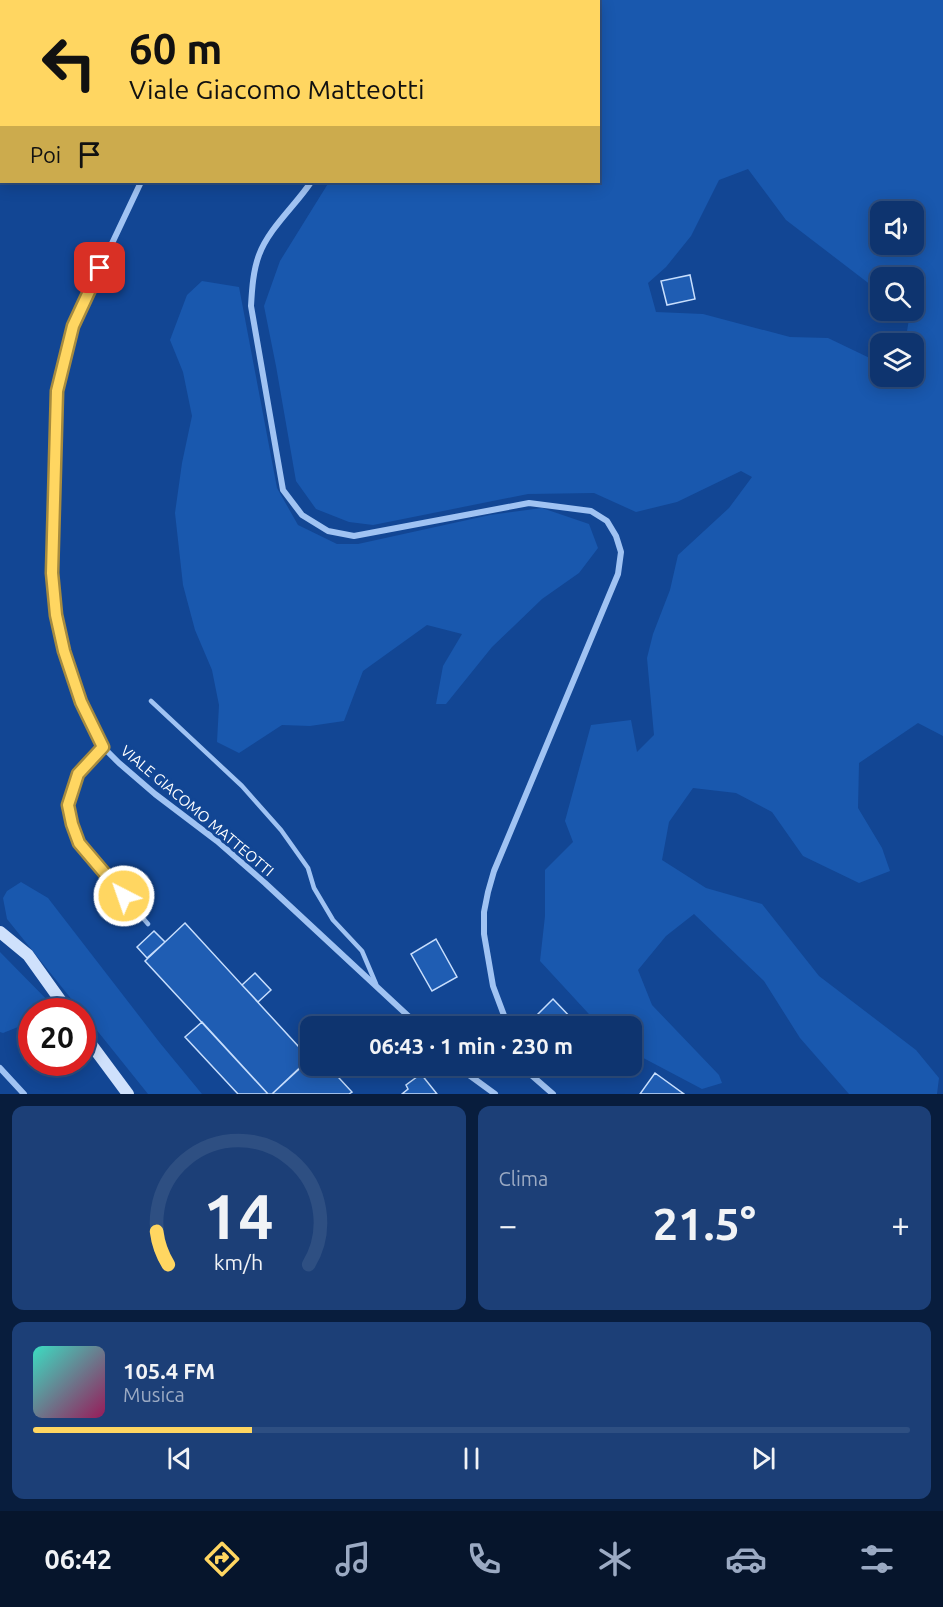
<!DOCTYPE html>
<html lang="it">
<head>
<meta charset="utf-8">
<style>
  body { margin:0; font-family:Ubuntu,sans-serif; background:#1c3f77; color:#f1f3f6; height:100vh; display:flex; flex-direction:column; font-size:22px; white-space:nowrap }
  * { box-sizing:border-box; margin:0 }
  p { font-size:20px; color:#9baac3 }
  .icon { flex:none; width:33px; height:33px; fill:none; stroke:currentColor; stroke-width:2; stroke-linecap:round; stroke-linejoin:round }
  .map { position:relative; height:1094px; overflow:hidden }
  .sheet { display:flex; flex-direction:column; gap:12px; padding:12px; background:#081d3d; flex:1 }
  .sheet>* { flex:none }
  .top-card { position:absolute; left:0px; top:0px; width:600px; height:183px; box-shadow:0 3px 15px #0003,0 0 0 2px #2e4f82; background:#ffd661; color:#111; overflow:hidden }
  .tools { position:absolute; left:870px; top:201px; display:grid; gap:12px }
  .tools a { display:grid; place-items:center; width:54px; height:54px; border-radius:12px; background:#0e346f; box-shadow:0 3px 15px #0003,0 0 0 2px #2e4f82; font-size:30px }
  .speed { position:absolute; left:18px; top:998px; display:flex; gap:12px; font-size:30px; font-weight:700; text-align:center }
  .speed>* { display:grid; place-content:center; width:78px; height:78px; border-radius:50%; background:#0e346f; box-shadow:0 3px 15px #0003,0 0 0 2px #2e4f82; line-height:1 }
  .speed .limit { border:9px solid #d22; background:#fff; color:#111 }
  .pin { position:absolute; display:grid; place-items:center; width:51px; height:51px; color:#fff; margin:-26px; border-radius:12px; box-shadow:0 3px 9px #0006 }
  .me { position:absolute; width:66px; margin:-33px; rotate:319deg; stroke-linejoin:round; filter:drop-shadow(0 0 4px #0008) }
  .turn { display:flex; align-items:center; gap:21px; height:126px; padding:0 30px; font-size:27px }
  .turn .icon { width:78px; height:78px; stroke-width:2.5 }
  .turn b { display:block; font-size:42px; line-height:51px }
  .then { display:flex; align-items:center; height:57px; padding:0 30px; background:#0003; gap:12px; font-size:22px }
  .big { font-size:45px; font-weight:700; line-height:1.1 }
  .sheet .card { flex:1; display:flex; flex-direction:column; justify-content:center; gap:9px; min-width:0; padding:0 21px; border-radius:12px; background:#1c3f77 }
  .sheet .dial { align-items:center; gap:0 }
  .dial svg { height:156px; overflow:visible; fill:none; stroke:#2e4f82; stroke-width:7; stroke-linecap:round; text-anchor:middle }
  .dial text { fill:#f1f3f6; stroke:none }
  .song { display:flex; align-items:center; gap:18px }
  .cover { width:72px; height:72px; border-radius:9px; background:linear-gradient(135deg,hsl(170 70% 55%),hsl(330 70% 35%)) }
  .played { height:6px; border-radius:3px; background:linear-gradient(90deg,#ffd661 25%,#2e4f82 25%) }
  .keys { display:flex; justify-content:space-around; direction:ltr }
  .heat { display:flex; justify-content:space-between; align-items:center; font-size:33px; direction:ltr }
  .sheet .tiles { flex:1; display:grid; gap:12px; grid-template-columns:1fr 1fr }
  .card:last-child { grid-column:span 2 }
  .trip { position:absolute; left:300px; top:1016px; width:342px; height:60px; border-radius:12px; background:#0e346f; box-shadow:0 3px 15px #0003,0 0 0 2px #2e4f82; font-weight:700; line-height:60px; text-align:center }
  .menu { display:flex; height:96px; justify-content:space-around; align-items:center; background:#06152c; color:#9baac3 }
  .menu .icon { width:42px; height:42px }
  .menu .selected { color:#ffd661 }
  .menu b { font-size:27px; color:#f1f3f6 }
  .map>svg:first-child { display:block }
</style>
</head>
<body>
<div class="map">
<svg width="943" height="1094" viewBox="0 0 943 1094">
  <rect width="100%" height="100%" fill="#124694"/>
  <!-- green -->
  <path fill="#1958ae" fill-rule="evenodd" d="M537 0H943V736L918 723 859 763 858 808 882 848 890 871 859 883 803 856 772 812 736 793 693 788 669 822 662 860 706 888 762 904 819 976 916 1050 939 1078 937 1094H849L800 1038 764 981 694 914 666 936 638 970 652 1005 719 1075 722 1083 702 1089 632 1052V1026H600L540 961 545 916V870L573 842 565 821 591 725 631 720 637 752 654 735 647 658 653 634 670 590 678 555 729 508 752 477 741 471 677 502 636 512 594 493 528 494 373 525 349 522 316 509 296 481 276 366 264 306 280 261 329 182H598V2L536 1ZM748 169 786 220 880 292V278H914V310L900 311 909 319 905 343 914 344V376H880V360L878 362 828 338 790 337 703 314 656 312 648 283 666 267 691 236 719 180ZM880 212H914V244H880Z
    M202 281 239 287 277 488 298 525 337 544H358L490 515 542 508 589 524 598 548 579 573 542 599 492 647 446 704H436L443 666 462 634 427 625 363 671 344 721 310 726 282 725 239 753 217 742 219 705 212 670 195 630 183 585 175 513 182 463 192 416 183 372 170 340 187 295Z
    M21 882 48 898 160 1043 202 1094H148L83 1013 82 1011H81L7 919 3 898 7 891Z
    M0 952 58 1011H32L31 1029 23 1025 3 1033 0 1032Z"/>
  <!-- building -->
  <path fill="#1f5db3" stroke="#c7defd" stroke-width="1.5" d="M690 275 695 299 667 305 661 281Z
    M185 923 310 1059 272 1094H268L145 961Z
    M154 931 165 942 147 958 137 947Z
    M436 939 457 977 432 991 411 954Z
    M255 973 271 990 258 1002 242 985Z
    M553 999 574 1021 569 1026H532L529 1023Z
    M202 1022 268 1094H238L185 1037Z
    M310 1058V1065H327L352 1092 349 1094H272Z
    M655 1073 684 1094H640Z
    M421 1074 437 1094H402L408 1089 406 1085Z"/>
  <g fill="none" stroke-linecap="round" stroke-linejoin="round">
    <!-- lane -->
    <path stroke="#a0c3f3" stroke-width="4.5" d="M151 701 242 786 281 830 308 868 314 888 333 920 362 951 376 984
      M103 747 78 774 68 805 72 823 79 843 148 924"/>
    <!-- street -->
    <path stroke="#a0c3f3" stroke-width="6" d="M176 2V0
      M479 2 481 0
      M141 182 73 326 57 391 52 573 56 615 64 651 82 702 103 747 119 763 155 794 217 841 265 883 419 1026
      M311 182C296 205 269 228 259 255 253 271 252 289 251 306L283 490 302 515 328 531 354 536 529 503 591 511 607 521 616 536 621 552 618 574 494 871 488 892 484 912V934L493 986 508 1026
      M459 1065 469 1075 495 1094
      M524 1065 530 1074 553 1094
      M0 1068 24 1094"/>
    <!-- secondary -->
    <path stroke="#cfe1fc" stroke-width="12" d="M0 932 28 955 68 1011
      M82 1032 128 1094"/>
  </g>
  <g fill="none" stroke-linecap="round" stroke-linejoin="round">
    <defs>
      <path id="route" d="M100 268 73 326 57 391 52 573 56 615 64 651 81 702 103 747 78 774 68 805 72 824 79 843 124 896"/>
    </defs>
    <!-- route casing -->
    <use href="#route" stroke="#a68b3f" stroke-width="15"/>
    <!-- route -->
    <use href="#route" stroke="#ffd661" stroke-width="10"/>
  </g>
  <g text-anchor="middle" stroke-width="6" stroke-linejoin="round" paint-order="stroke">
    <!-- street labels -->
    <g font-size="15" fill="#fff" stroke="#124694">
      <text transform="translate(197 811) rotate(40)" y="5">VIALE GIACOMO MATTEOTTI</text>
    </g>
  </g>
</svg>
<div class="tools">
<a><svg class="icon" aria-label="sound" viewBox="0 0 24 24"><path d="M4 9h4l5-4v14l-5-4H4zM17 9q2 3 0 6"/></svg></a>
<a><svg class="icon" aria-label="search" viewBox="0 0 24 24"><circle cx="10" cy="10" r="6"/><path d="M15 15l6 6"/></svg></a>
<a><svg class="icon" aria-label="layers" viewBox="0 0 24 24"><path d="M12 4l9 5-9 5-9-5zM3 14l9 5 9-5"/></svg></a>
</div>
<div class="speed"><div class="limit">20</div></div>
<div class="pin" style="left:100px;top:268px;background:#d93025"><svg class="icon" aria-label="arrive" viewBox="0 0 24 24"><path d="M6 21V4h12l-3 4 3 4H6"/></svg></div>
<svg class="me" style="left:124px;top:896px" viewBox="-20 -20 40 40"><circle r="17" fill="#ffd661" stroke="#fff" stroke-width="3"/><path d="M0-11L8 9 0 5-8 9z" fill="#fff"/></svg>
<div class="trip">06:43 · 1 min · 230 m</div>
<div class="top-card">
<div class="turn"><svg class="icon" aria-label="left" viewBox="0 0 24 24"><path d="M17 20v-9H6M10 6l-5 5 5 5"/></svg><div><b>60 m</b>Viale Giacomo Matteotti</div></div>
<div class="then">Poi<svg class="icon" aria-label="arrive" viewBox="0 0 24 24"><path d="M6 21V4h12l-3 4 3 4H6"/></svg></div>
</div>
</div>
<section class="sheet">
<div class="tiles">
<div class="card dial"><svg viewBox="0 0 100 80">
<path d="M14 69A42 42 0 1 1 86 69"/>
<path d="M14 69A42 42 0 0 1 8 52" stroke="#ffd661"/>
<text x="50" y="56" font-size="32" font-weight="700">14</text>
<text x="50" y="72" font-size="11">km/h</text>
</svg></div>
<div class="card"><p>Clima</p>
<div class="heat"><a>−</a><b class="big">21.5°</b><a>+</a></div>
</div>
<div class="card">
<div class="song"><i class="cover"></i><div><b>105.4 FM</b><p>Musica</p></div></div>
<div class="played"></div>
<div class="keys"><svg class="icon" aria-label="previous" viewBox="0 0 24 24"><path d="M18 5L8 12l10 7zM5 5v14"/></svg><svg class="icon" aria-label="pause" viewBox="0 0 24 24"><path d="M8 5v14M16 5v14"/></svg><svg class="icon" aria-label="next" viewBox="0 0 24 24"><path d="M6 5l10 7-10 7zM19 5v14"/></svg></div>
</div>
</div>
</section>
<nav class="menu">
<b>06:42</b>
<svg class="icon selected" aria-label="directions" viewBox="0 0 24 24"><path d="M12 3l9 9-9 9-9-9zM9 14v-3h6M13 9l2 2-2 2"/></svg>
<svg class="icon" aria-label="music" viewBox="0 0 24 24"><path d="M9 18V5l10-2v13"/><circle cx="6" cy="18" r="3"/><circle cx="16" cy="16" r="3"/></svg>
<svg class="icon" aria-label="phone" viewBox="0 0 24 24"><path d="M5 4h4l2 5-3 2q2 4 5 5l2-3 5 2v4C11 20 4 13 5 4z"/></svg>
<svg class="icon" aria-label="climate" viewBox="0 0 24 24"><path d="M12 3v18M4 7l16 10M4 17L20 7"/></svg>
<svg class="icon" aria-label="car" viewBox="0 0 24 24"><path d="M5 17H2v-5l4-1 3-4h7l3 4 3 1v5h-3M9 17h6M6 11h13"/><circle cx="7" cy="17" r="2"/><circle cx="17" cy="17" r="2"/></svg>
<svg class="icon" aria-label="filters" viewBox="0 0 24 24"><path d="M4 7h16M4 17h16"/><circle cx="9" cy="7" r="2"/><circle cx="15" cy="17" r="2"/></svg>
</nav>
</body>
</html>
